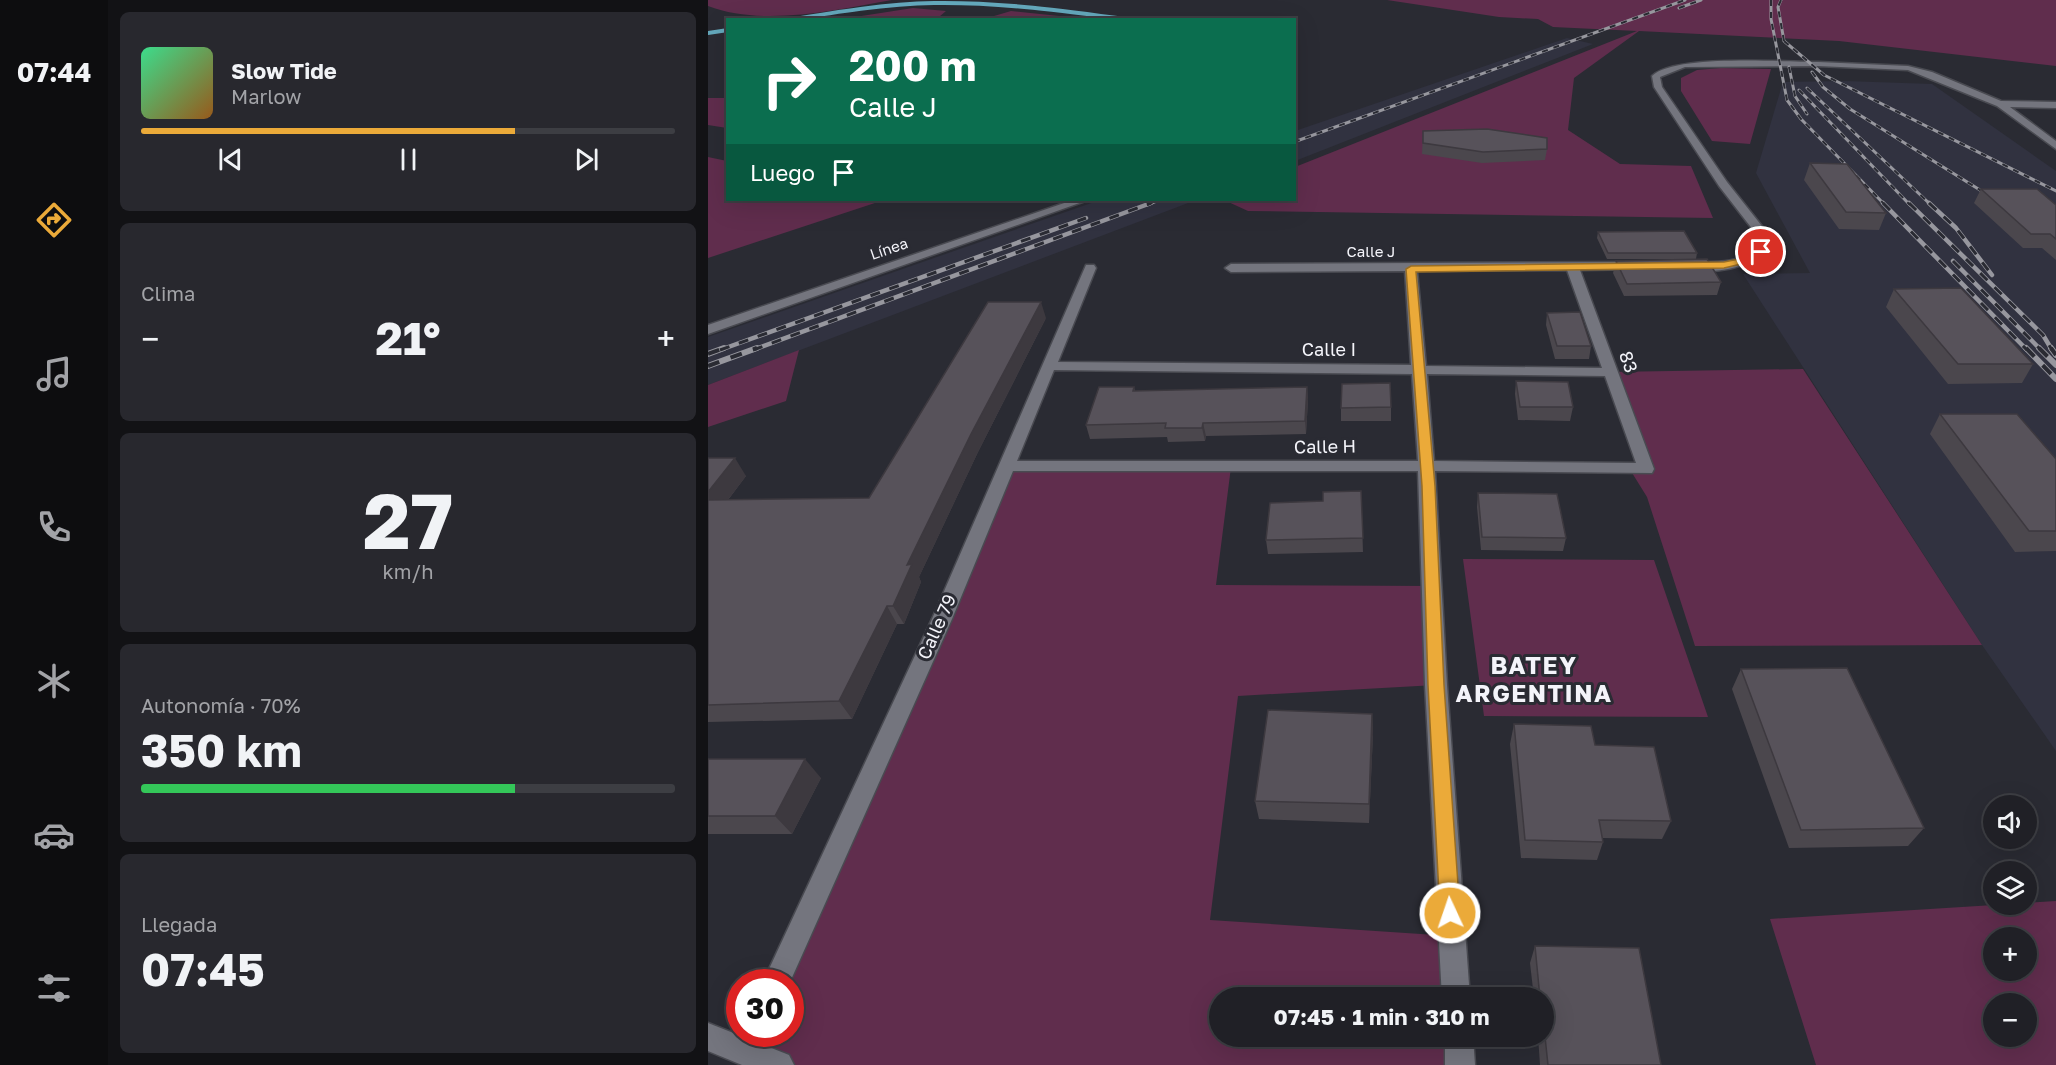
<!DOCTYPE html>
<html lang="es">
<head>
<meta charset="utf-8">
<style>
  body { margin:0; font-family:"Golos Text",sans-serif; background:#28282e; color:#f1f3f6; height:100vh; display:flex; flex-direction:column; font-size:22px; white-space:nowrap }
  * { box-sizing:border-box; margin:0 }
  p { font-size:20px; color:#a2a3a7 }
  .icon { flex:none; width:33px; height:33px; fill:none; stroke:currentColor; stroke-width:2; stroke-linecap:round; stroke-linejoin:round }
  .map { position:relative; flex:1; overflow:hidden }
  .details { display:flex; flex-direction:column; gap:12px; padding:12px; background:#121215; width:600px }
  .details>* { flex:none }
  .top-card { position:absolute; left:18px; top:18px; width:570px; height:183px; border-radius:0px; box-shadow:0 6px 24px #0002,0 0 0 2px #3d3e43; background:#0b6e4f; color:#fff; overflow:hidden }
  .tools { position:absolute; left:1275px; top:795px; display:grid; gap:12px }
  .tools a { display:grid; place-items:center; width:54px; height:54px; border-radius:50%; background:#202026; box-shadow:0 6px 24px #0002,0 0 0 2px #3d3e43; font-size:30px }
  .speed { position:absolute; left:18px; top:969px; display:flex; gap:12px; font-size:30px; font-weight:700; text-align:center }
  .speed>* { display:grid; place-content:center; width:78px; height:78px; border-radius:50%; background:#202026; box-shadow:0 6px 24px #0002,0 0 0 2px #3d3e43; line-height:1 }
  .speed .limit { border:9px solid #d22; background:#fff; color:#111 }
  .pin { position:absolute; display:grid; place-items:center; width:51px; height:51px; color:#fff; margin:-26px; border:3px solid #fff; border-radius:50%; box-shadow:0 2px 6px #0007 }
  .me { position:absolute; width:66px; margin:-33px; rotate:357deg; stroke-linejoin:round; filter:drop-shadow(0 0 4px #0008) }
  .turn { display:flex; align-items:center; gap:21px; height:126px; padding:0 24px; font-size:27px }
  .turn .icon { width:78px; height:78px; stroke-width:2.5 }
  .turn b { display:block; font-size:42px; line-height:51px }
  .then { display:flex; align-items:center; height:57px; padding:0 24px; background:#0003; gap:12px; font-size:22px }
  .big { font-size:45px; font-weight:700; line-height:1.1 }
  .details .card { flex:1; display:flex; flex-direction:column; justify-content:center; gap:9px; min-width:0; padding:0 21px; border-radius:9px; background:#28282e }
  .details .dial { align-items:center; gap:0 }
  .dial b { font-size:78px; line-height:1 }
  .song { display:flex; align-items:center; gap:18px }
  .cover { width:72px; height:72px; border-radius:9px; background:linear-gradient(135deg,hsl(150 70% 55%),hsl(30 70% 35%)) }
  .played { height:6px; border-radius:3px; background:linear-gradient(90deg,#ebaa39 70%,#3d3e43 70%) }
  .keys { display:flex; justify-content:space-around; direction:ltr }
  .heat { display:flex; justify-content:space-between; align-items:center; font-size:33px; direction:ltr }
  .charge { height:9px; border-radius:4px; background:linear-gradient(90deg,#34c759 70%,#3d3e43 0) }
  .trip { position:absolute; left:501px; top:987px; width:345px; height:60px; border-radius:30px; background:#202026; box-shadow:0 6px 24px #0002,0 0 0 2px #3d3e43; font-weight:700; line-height:60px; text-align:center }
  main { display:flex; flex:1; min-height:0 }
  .dock { display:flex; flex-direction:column; width:108px; justify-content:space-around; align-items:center; background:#0d0d0f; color:#a2a3a7 }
  .dock .icon { width:42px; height:42px }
  .dock .current { color:#ebaa39 }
  .dock b { font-size:27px; color:#f1f3f6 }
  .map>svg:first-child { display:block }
</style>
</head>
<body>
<main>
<nav class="dock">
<b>07:44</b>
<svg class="icon current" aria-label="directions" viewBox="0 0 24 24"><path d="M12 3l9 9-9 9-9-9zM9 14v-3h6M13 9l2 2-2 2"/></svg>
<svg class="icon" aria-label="music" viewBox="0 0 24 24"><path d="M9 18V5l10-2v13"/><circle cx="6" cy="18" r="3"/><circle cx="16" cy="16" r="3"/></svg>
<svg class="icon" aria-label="phone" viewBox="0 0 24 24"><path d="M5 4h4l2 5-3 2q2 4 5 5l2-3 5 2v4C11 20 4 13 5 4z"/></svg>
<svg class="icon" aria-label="climate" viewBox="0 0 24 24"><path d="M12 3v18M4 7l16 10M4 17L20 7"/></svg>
<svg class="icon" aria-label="car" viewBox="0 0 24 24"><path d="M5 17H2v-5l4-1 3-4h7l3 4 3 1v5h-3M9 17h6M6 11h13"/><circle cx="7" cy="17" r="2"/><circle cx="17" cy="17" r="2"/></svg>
<svg class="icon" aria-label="filters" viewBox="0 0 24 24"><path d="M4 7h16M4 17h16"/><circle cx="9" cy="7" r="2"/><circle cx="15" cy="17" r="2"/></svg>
</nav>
<section class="details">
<div class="card">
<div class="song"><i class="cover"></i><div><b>Slow Tide</b><p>Marlow</p></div></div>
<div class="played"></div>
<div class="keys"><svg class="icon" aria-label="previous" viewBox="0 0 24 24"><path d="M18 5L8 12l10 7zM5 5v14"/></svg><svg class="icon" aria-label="pause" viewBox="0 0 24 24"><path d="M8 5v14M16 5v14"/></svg><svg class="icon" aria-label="next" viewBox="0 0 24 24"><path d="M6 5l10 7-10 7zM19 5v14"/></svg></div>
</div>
<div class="card"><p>Clima</p>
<div class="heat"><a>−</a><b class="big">21°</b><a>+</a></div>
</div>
<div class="card dial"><b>27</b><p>km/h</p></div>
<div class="card"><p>Autonomía · 70%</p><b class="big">350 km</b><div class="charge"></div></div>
<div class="card"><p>Llegada</p><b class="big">07:45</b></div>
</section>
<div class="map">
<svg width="1348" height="1065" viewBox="0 0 1348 1065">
  <rect width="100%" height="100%" fill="#2a2b33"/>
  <!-- built -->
  <path fill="#313240" d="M859 38 885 44 587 161V131Z
    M1137 81 1224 84 1348 171V751L1274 645 1035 274 1102 273 1048 173 1075 82Z
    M392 200H488L0 385V337Z"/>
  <!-- green -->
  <path fill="#602d4d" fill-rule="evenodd" d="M0 0H184C127 10 55 27 0 6Z
    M679 0H1348V66L1131 41 931 31 866 78 860 130 912 164 983 166 1005 218 540 211 516 200H586L587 167 929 31 845 27 830 19 791 17Z
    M205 8 238 11 231 17 239 19H134Z
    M303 11 380 19H276Z
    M1013 68 1063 69 1042 144 1004 141 973 91V78L989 70Z
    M0 98H19V128L0 125Z
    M0 157 19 161 20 200H176L0 258Z
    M91 350 78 401 0 427V385Z
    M1095 369 1274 645 987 646 939 497 921 468 937 469 902 372Z
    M297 466 523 467 508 585 725 586 728 685 530 696 502 920 743 936 746 997 512 998V1036L748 1037 749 1065H71L37 1051 45 1034H82V982H68Z
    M755 559 946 560 1000 717 776 716Z
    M1348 901V1065H1108L1062 919ZM1286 938H1318V970H1286ZM1286 1004H1318V1036H1286Z"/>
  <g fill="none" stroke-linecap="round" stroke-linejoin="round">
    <!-- stream -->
    <path stroke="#64a8bc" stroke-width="4" d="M80 20C128 12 177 4 226 3 292 2 358 11 423 20
      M0 33 20 30"/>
    <defs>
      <path id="minor" d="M1110 62 1200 66 1224 72 1293 101 1348 102V108L1302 107 1348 141V149L1289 106 1200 70 1110 66 977 67 952 77 954 87 1019 182 1061 235 1063 245C1045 270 1002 275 973 269V263L977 262C1002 262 1033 266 1051 245L1049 235 1011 186 946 87 944 76C967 54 1075 62 1110 62Z
        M365 200H380L0 334V325Z
        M932 262 936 263V269L872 270 946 469 944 473 727 471 739 685 762 998H734L717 685 710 471H305L244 619 82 982H55L224 619 378 265H386L388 268 350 362 703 365 697 271 523 272 517 268 523 264ZM859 270 894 368 718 366 709 271ZM346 370 704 374 710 461H309ZM719 374 897 376 928 463 726 461Z
        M32 1031V1034H59L47 1061 38 1065 27 1061 23 1051Z
        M737 1036H765L767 1065H737Z"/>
      <path id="tertiary" d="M0 1023 81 1055 86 1065H34L0 1051Z"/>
    </defs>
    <!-- minor casing -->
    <use href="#minor" stroke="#494a51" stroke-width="3"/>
    <!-- tertiary casing -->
    <use href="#tertiary" stroke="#494a51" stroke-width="3"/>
    <!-- minor -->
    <use href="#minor" fill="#74757e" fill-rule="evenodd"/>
    <!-- tertiary -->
    <use href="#tertiary" fill="#74757e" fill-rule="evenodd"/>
    <defs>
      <path id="rail-far2" d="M1063 0V19L1079 100 1093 119 1177 205
        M1073 0 1070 7 1076 41
        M971 8 993 0
        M1076 41 1116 75 1348 191
        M1081 67 1087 96 1099 114
        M1104 72 1115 87 1142 109 1280 195
        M1099 88 1223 205
        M1091 90 1202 205
        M586 142 977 0
        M439 205 451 200"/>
      <path id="rail-far1" d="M1175 203 1319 350
        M1201 203 1335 335 1344 350
        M1221 203 1248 228 1284 275
        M1245 261 1333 350
        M12 350 378 218
        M45 350 443 203"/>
      <path id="rail" d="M1318 348 1348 379
        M1331 348 1348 365
        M1343 348 1348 355
        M0 354 16 348
        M0 366 49 348"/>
    </defs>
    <!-- rail-far2 casing -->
    <use href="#rail-far2" stroke="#97979e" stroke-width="3"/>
    <!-- rail-far1 casing -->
    <use href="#rail-far1" stroke="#97979e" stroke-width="4.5"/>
    <!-- rail casing -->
    <use href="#rail" stroke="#97979e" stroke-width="6"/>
    <!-- rail-far2 -->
    <use href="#rail-far2" stroke="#2a2b33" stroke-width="2" stroke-dasharray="6" stroke-linecap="butt"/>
    <!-- rail-far1 -->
    <use href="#rail-far1" stroke="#2a2b33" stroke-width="3" stroke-dasharray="10" stroke-linecap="butt"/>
    <!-- rail -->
    <use href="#rail" stroke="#2a2b33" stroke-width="4" stroke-dasharray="12" stroke-linecap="butt"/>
  </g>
  <!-- wall -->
  <path fill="#4b474d" d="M715 131 839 149 837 160 774 163 714 154Z
    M1102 163 1178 213 1171 230 1131 229 1096 180Z
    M1273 189 1348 205V260L1334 248H1315L1266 203Z
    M890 232 989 253 988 259H899L889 238Z
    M908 261 1013 282 1009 295 916 296 905 273Z
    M1186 289 1325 364 1314 383 1240 384 1178 307Z
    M839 313 883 346 881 359H847L838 325Z
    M338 318 270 452 211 577 213 582 196 624H189L144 719 0 722V458L38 476 20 500 161 498Z
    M808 381 865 407 862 421 810 420 807 394Z
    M426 387 427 391 599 387 600 400 598 434 498 436 497 441 460 442 459 437 382 439 378 425Z
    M683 407V421H633V408Z
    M1232 414 1348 459V551L1307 552 1222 434Z
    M653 491 655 552 560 554 558 540 615 501Z
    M770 493 858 538 855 551 773 550 769 507Z
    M1033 669 1216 828 1200 846 1081 848 1024 689Z
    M664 714 665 734 661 823 551 819 547 801Z
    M806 724 887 745 963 821 954 839 895 838V842L889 860 813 858 802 744Z
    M0 759 113 778 84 834H0Z
    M827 946 953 1065H832L830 1036H836V998H826L822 963Z"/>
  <!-- shaded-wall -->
  <path fill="#3d393f" d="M333 302 338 318 270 452 211 577 213 582 196 624 185 606 199 565 263 434Z
    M599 387 600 400 598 434 597 421Z
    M495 423 498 436 497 441 494 428Z
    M27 458 38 476 6 518 0 510V492Z
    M179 606 189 624 144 719 131 701Z
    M664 714 665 734 661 823V804Z
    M97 759 113 778 84 834 67 816Z"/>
  <!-- building -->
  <path fill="#57525a" stroke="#3d393f" stroke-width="1.5" d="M779 129 839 138V149L775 152 715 143V131Z
    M1102 163 1139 164 1178 213 1138 212Z
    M1273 189H1329L1348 205V239L1342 234H1323Z
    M976 231 989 253H900L890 232Z
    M999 259 1013 282 919 284 908 261Z
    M1253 288 1325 364H1250L1186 289Z
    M280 302H333L263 434 199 565 204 564 185 606H179L131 701 0 705V500L161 498Z
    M872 312 883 346H849L839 313Z
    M808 381 860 382 865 407H812Z
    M682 383 683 407 633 408 634 384Z
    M391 387H426L425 391 599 387 597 421 495 423 494 428H457L458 423 378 425Z
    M1232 414H1309L1348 459V531H1321Z
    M0 458H27L0 492Z
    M653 491 655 538 558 540 562 503 615 501V492Z
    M770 493 849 494 858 538 774 537Z
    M1139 668 1216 828 1093 830 1033 669Z
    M560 710 664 714 661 804 547 801Z
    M806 724 883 726 887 745 946 747 963 821 891 820 895 842 817 840Z
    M0 759H97L67 816H0Z
    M827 946 931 948 953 1065H840L836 1027V998H832Z"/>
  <!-- route -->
  <path fill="#ebaa39" stroke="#996e25" stroke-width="1.5" d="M1050 250 1058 252 1042 262 1016 268 708 272 727 486 736 685 752 913 749 920 742 923 735 920 732 913 720 685 714 486 698 269 703 266 1016 262 1036 258Z"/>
  <g text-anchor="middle" stroke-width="6" stroke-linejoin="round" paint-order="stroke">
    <!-- far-street labels -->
    <g font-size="15" fill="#f4f4fa" stroke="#2a2b33">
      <text transform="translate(181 249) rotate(-19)" y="5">Línea</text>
      <text x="663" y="257">Calle J</text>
    </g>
    <!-- street labels -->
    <g font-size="18" fill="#f4f4fa" stroke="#2a2b33">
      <text x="621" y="356">Calle I</text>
      <text transform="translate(920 362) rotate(70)" y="6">83</text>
      <text transform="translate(617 447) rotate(-1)" y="6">Calle H</text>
      <text transform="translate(229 627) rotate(-66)" y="6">Calle 79</text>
    </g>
    <!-- district labels -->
    <g font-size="24" font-weight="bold" letter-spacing="1.5" fill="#f4f4fa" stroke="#2a2b33">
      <text x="826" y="674">BATEY<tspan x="826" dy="28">ARGENTINA</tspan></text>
    </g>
  </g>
</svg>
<div class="tools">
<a><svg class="icon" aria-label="sound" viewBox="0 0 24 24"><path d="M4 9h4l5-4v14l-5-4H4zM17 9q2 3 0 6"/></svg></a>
<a><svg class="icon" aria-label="layers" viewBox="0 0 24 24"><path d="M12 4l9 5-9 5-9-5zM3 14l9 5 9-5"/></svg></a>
<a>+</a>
<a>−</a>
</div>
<div class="speed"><div class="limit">30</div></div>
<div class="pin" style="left:1053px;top:252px;background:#d93025"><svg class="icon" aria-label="arrive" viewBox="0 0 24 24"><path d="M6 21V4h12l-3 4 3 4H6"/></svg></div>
<svg class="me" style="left:742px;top:913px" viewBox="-20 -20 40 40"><circle r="17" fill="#ebaa39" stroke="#fff" stroke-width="3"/><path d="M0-11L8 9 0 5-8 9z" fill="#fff"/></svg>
<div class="trip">07:45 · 1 min · 310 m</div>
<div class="top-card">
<div class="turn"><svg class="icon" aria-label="right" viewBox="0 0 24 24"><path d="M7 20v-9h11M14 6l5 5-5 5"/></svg><div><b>200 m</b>Calle J</div></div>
<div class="then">Luego<svg class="icon" aria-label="arrive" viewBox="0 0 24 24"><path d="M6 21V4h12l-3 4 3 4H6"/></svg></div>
</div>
</div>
</main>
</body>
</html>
